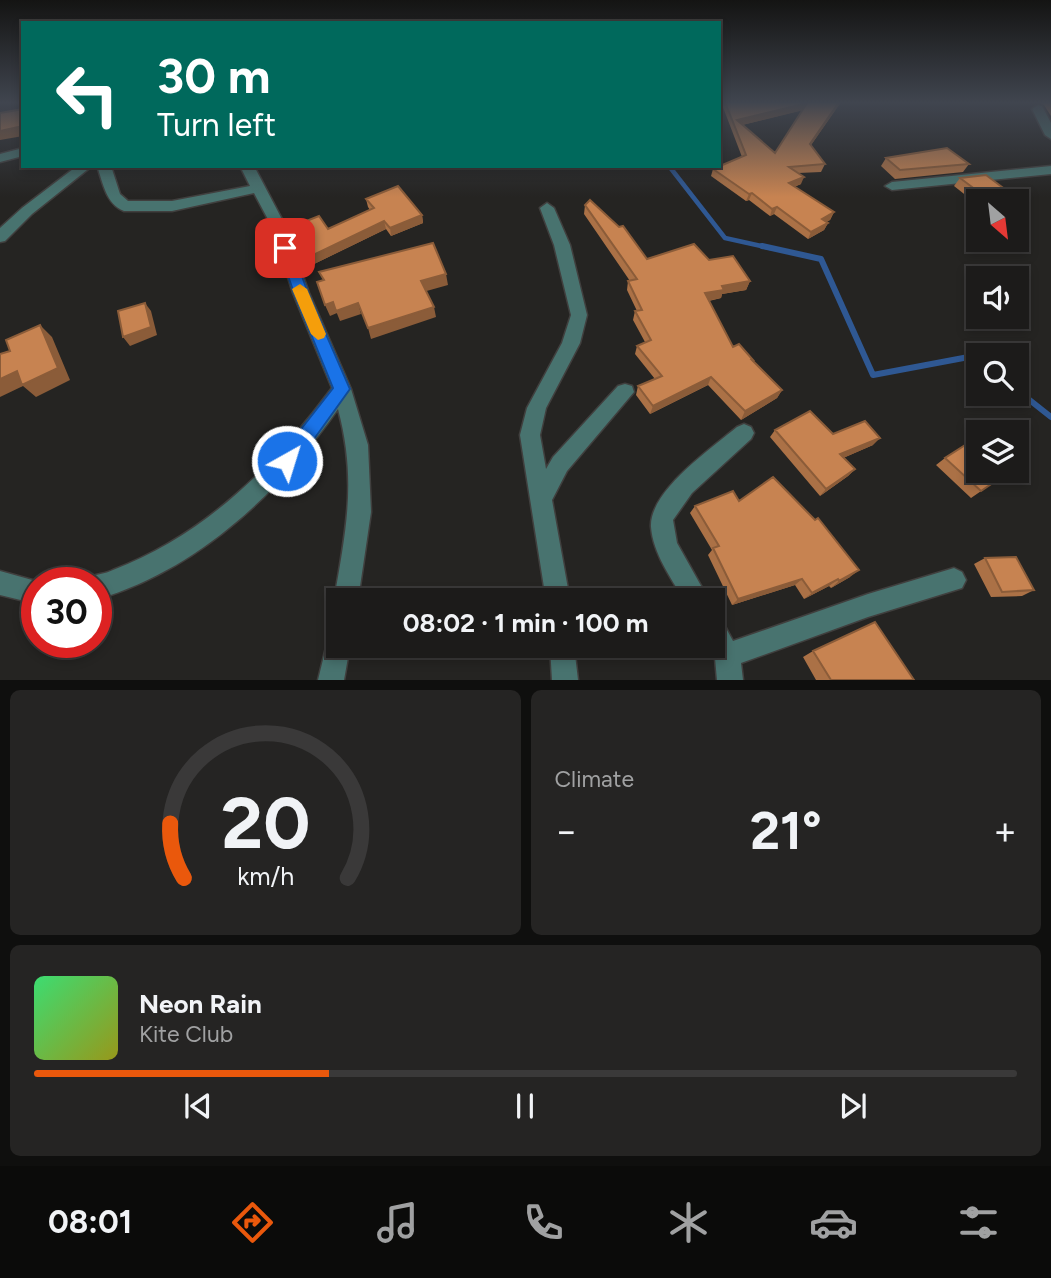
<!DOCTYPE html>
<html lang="en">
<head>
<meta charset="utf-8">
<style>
  body { margin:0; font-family:Figtree,sans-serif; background:#252423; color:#f1f3f6; height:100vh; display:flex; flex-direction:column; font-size:26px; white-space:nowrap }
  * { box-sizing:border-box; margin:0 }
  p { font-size:23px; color:#a0a1a2 }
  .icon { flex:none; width:38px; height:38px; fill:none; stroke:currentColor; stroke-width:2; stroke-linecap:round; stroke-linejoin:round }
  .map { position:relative; height:680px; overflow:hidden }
  .details { display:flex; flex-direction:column; gap:10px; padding:10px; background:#0f0f0e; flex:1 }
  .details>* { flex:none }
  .guide { position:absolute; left:21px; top:21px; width:700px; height:147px; border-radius:0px; box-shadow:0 4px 10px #0003,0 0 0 2px #3a3939; background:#00695c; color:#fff; overflow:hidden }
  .needle { width:46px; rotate:152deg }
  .controls { position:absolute; left:966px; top:189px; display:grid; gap:14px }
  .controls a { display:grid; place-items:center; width:63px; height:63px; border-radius:0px; background:#1c1b1a; box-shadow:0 4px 10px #0003,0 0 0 2px #3a3939; font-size:35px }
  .speed { position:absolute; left:21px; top:567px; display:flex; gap:14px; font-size:35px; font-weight:700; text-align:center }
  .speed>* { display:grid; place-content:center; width:91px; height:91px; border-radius:50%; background:#1c1b1a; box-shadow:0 4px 10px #0003,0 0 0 2px #3a3939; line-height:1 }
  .speed .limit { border:10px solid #d22; background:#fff; color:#111 }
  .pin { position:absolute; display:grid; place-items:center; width:60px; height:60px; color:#fff; margin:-30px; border-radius:14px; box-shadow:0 4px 10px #0006 }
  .me { position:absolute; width:77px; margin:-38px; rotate:39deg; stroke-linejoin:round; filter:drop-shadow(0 0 5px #0008) }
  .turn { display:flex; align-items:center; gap:24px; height:147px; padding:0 21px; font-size:32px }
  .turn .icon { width:91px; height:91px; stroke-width:2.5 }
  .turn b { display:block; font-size:49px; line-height:60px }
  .big { font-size:52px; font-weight:700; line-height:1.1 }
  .details .widget { flex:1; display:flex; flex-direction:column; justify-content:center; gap:10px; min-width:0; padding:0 24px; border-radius:10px; background:#252423 }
  .details .dial { align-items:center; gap:0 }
  .dial svg { height:182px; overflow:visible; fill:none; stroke:#3a3939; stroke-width:7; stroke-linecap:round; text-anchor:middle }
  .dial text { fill:#f1f3f6; stroke:none }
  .song { display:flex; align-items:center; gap:21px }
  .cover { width:84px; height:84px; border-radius:10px; background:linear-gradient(135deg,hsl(140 70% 55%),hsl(60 70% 35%)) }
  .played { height:7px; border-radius:4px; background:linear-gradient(90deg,#ea580c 30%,#3a3939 30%) }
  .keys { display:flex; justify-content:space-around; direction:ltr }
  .heat { display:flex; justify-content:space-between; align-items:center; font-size:38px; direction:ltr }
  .details .tiles { flex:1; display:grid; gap:10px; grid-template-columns:1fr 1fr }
  .widget:last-child { grid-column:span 2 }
  .trip { position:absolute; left:326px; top:588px; width:399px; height:70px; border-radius:0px; background:#1c1b1a; box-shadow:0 4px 10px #0003,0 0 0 2px #3a3939; font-weight:700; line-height:70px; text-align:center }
  .dock { display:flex; height:112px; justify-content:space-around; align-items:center; background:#0b0b0a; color:#a0a1a2 }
  .dock .icon { width:49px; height:49px }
  .dock .on { color:#ea580c }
  .dock b { font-size:32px; color:#f1f3f6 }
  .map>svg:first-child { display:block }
</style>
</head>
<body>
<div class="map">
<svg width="1051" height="680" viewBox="0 0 1051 680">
  <rect width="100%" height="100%" fill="#252422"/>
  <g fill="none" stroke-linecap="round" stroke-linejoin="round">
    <!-- stream-far1 -->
    <path stroke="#2f5893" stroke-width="4.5" d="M669 166 725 238 770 248"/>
    <!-- stream -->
    <path stroke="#2f5893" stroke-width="6" d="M762 246 821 259 873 375 974 356 978 359
      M1017 390 1051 417"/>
    <defs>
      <path id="minor" d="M1038 105 1042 106 1051 123V139L1045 135 1032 109Z
        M23 148V156L0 162V154Z
        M77 166H92L32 214 5 241 0 242V228L22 208Z
        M97 166H111L120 194 128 201H172L250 186 240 166H254L285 225 309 293 351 389 368 445 371 512 358 600H338V608L334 600C346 530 357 480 338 409 281 490 204 564 108 596L96 598V583H86L88 578C96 574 105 574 113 570 205 535 275 465 332 388L293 293 271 225 254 193 172 211H124C106 204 103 183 97 166Z
        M1051 166V174L892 190 885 186 892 182Z
        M547 203 554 208 570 245 587 315 580 343 546 408 540 435 546 469 553 457 618 386 625 384 632 386 634 392 567 471 552 500 570 600H546L520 435 527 408 562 343 571 315 554 245 540 208Z
        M744 424 751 427 754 433 751 439 692 493 673 520 677 543 709 600H684C671 578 653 553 651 527 649 491 712 448 737 427Z
        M954 568 962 572 966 580 962 588 868 617 741 663 743 680H717L715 658 708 646H712V616L721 619 733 641 868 594Z
        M0 571 43 583H37V604L0 595Z
        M338 632V646H350L344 680H318L329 635Z
        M550 646H574L578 680H552Z"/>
    </defs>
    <!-- minor casing -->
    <use href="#minor" stroke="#403f3e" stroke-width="3"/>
    <!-- minor -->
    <use href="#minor" fill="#48736f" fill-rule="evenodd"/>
  </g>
  <!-- wall -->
  <path fill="#ab7146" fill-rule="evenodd" d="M721 102H841L811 145 825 164 821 172 798 173 801 184 794 187 834 212 830 220 826 222 828 223 824 230 808 239 774 214 770 216 749 200 746 201 711 176 713 169 742 157ZM802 110 775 153 742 125Z
    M1038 102H1051V116L1044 105Z
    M886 158 969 164 963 172 895 179 881 166Z
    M960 178 1002 187 995 196 973 201 954 186Z
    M366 199 422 215 423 223 391 236 386 229 312 265 294 235 291 227 328 229 370 210 368 207Z
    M585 205 647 259 709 260 750 281 746 290 722 294 721 298 709 301 733 347 753 360V361L782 390 777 398 741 420 708 385 650 414 636 395 638 386 655 379 635 354 637 346 645 342 633 320 635 311H637L627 290 628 281H630L584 214Z
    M775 430 833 434 873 445 843 458 855 469 848 476 820 496 770 437Z
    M945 458 1006 474 971 498 936 465Z
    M739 501 850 577 831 588 829 586 804 599 795 585 732 605 708 555 712 550 690 513 695 506Z
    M985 558 1034 590 1022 596 991 597 974 564Z
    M813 651 914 680H816L803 657Z"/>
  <!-- shaded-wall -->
  <path fill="#8b5c39" d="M839 102H841L807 151 810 144Z
    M807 103 804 110 734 127 737 120Z
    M23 126V136L0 140V131Z
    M804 177 801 184 786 190 789 183Z
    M1002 187 995 196 973 201 980 193Z
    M752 193 749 200 746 201 749 194Z
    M777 207 774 214 770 216 772 209Z
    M834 212 830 220 818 226 822 219Z
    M422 215 423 223 391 236 390 228Z
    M384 221 386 229 312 265 309 257Z
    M828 223 824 230 808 239 811 232Z
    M446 274 448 285 423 292 421 281Z
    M750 281 746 290 722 294 721 298 702 302 705 293 722 286Z
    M333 302 337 313 330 316 325 305Z
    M145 303 151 311 157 335 130 346 123 337Z
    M358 303 361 314 340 321 336 311Z
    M434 307 436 317 371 339 368 328Z
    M40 325 52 337 70 380 36 397 23 386 0 397V379L17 371Z
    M711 377 708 385 650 414 653 406Z
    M782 390 777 398 741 420 745 411Z
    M880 438 873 445 834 462 840 454Z
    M855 469 848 476 820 496 826 489Z
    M859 570 850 577 831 588 839 581Z
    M802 579 795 585 732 605 738 599Z
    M838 579 829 586 804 599 812 593Z"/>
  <!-- building -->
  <path fill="#c78351" stroke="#8b5c39" stroke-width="2" fill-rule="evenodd" d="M725 102H839L810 144 825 164 789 167 804 177 789 183 834 212 822 219 828 223 811 232 777 207 772 209 752 193 749 194 713 169 746 155ZM807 103 775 153 737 120Z
    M23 109V126L0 131V113Z
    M947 148 969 164 900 170 886 158Z
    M986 175 1002 187 980 193 960 178Z
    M398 186 422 215 390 228 384 221 309 257 291 227 319 216 328 229 374 208 366 199Z
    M590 200 619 227 623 226 647 259 694 244 709 260 733 256 750 281 722 286 724 290 705 293 733 347 739 344 753 360H752L782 390 745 411 711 377 653 406 638 386 662 376 637 346 651 340 635 311 642 310 628 281 637 279 585 205Z
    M433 243 446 274 421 281 434 307 368 328 358 303 336 311 333 302 325 305 317 282 324 280 319 272Z
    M145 303 151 327 123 337 118 311Z
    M40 325 58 368 22 385 17 371 0 379V354L10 351 6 340Z
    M810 411 833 434 865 421 880 438 840 454 855 469 826 489 775 430Z
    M970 442 978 449V471H1002L1006 474 981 491 945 458Z
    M773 477 815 520 818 518 859 570 839 581 838 579 812 593 802 579 738 599 713 548 719 546 695 506 733 491 739 501Z
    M1016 557 1034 590 1002 592 985 558Z
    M875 622 914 680H831L813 651Z"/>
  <!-- sky -->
  <linearGradient id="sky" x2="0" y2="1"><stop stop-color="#141413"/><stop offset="0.52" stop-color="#40454f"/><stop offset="1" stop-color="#40454f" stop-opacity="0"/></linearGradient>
  <rect width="1051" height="197" fill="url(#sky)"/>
  <!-- route -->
  <path fill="#1a73e8" stroke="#114b97" stroke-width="2" d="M285 243 292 248 308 293 350 389 294 467 287 470 280 467 278 461 280 456 333 388 294 293 278 248Z"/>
  <!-- slow -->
  <path fill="#f59e0b" d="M300 284 307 289 326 334 324 338 318 340 311 334 292 289Z"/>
</svg>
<div class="controls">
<a><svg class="needle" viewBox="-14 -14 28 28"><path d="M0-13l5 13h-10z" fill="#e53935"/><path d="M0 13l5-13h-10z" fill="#a0a1a2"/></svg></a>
<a><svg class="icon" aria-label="sound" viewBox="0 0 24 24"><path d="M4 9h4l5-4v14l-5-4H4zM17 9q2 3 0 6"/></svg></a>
<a><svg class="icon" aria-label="search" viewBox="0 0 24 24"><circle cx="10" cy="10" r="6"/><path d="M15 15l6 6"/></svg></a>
<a><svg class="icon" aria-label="layers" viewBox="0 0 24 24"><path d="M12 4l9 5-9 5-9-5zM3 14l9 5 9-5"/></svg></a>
</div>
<div class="speed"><div class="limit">30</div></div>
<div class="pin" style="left:285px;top:248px;background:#d93025"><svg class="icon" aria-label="arrive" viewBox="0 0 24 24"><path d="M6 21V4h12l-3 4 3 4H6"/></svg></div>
<svg class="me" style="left:287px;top:461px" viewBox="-20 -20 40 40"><circle r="17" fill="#1a73e8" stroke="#fff" stroke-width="3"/><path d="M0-11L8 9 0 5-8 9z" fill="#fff"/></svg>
<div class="trip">08:02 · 1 min · 100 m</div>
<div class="guide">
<div class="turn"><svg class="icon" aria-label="left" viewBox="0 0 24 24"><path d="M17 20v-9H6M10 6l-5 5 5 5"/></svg><div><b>30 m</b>Turn left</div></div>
</div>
</div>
<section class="details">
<div class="tiles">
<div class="widget dial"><svg viewBox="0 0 100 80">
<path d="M14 69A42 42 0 1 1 86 69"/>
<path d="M14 69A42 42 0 0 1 8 45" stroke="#ea580c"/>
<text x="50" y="56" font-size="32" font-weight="700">20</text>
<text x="50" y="72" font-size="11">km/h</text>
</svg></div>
<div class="widget"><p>Climate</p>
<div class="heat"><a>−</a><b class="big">21°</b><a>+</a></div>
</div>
<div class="widget">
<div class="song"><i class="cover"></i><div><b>Neon Rain</b><p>Kite Club</p></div></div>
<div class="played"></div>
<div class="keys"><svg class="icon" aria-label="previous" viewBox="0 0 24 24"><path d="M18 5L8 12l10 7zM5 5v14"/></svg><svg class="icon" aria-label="pause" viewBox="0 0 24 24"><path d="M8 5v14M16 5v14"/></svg><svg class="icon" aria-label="next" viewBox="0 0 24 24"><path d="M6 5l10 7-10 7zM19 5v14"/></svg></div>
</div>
</div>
</section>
<nav class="dock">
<b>08:01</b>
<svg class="icon on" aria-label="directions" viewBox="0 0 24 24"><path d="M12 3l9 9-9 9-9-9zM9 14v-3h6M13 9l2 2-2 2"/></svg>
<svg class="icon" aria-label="music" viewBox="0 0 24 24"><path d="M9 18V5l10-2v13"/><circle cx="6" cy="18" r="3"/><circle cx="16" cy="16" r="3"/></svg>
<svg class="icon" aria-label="phone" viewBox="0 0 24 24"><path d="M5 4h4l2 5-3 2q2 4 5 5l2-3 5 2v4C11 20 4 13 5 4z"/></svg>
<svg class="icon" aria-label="climate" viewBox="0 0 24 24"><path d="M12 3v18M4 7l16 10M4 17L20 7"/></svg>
<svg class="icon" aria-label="car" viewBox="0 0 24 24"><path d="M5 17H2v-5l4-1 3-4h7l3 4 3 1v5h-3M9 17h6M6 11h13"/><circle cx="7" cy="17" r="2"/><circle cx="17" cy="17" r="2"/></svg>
<svg class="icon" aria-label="filters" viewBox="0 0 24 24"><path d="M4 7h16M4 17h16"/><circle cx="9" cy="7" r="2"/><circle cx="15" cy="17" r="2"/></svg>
</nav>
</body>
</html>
